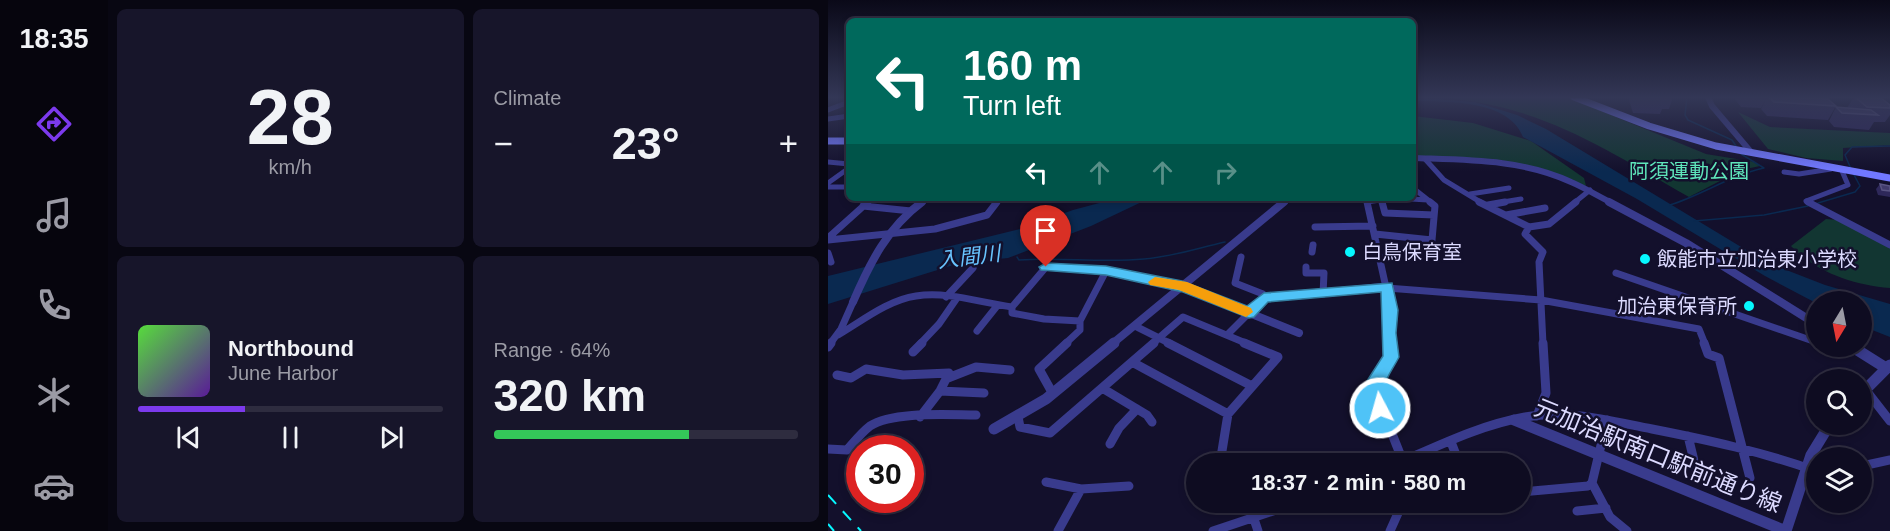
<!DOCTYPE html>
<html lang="en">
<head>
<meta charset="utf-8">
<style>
  body { margin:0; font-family:Helvetica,"Noto Sans JP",sans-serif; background:#17152a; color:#f1f3f6; height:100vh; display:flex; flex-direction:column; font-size:22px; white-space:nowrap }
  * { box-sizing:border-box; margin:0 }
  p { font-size:20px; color:#9b9ba5 }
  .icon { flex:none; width:33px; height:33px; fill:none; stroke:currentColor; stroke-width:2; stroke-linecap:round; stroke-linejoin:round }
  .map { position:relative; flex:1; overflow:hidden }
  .drawer { display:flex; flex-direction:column; gap:9px; padding:9px; background:#080712; width:720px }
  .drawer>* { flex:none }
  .banner { position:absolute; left:18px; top:18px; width:570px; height:183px; border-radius:9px; box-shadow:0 3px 9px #0003,0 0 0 2px #2e2c3f; background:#00695c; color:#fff; overflow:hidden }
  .needle { width:39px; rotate:190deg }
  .controls { position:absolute; left:978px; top:291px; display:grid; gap:12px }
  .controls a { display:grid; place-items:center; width:66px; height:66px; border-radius:50%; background:#0e0c21; box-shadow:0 3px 9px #0003,0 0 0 2px #2e2c3f; font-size:30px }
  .speed { position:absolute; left:18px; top:435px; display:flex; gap:12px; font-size:30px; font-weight:700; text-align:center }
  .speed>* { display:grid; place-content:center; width:78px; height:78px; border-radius:50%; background:#0e0c21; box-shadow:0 3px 9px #0003,0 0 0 2px #2e2c3f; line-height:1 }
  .speed .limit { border:9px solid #d22; background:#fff; color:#111 }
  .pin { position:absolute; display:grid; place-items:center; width:51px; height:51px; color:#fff; margin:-62px -26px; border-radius:50% 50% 50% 0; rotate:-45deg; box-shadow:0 0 6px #0007 }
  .pin .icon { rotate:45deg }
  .me { position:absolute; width:66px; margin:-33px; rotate:354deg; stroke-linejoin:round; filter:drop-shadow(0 0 4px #0008) }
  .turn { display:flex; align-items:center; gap:21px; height:126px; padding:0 18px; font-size:27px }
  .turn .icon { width:78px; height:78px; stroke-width:2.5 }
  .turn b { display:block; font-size:42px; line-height:51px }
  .lanes { display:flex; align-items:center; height:57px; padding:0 18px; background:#0003; justify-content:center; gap:30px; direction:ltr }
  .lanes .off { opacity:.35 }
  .big { font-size:45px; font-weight:700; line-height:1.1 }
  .drawer .widget { flex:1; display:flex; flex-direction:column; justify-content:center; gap:9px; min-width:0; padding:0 21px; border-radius:9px; background:#17152a }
  .drawer .dial { align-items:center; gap:0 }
  .dial b { font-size:78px; line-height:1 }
  .song { display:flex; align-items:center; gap:18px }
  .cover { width:72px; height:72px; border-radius:9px; background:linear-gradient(135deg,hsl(110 70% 55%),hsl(270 70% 35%)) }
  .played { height:6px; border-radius:3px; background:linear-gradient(90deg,#7c3aed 35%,#2e2c3f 35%) }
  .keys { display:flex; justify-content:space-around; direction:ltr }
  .heat { display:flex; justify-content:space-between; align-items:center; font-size:33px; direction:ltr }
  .charge { height:9px; border-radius:4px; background:linear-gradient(90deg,#34c759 64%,#2e2c3f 0) }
  .drawer .tiles { flex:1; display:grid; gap:9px; grid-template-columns:repeat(2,1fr) }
  .trip { position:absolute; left:358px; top:453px; width:345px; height:60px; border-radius:30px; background:#0e0c21; box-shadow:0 3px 9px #0003,0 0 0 2px #2e2c3f; font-weight:700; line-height:60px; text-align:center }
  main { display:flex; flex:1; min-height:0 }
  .tab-bar { display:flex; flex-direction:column; width:108px; justify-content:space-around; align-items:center; background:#06050d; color:#9b9ba5 }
  .tab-bar .icon { width:42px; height:42px }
  .tab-bar .selected { color:#7c3aed }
  .tab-bar b { font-size:27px; color:#f1f3f6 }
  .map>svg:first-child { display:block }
</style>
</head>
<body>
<main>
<nav class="tab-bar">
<b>18:35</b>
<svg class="icon selected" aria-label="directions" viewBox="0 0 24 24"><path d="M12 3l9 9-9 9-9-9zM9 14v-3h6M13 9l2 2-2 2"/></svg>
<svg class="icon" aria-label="music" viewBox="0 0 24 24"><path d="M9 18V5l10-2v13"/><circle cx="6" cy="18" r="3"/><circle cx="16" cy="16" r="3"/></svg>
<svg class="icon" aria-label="phone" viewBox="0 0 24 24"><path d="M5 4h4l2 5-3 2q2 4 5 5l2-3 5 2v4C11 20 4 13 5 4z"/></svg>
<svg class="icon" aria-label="climate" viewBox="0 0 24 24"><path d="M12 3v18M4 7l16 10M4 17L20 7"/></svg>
<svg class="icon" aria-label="car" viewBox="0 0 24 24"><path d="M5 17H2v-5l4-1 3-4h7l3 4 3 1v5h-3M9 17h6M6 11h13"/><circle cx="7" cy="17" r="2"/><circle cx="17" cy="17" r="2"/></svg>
</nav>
<section class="drawer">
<div class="tiles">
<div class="widget dial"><b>28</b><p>km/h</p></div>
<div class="widget"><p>Climate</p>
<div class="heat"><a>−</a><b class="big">23°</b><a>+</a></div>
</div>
<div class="widget">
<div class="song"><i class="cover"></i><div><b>Northbound</b><p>June Harbor</p></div></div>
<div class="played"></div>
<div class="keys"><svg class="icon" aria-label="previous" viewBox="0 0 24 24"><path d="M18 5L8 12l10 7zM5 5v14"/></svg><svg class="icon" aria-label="pause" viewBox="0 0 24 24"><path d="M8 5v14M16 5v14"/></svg><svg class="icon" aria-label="next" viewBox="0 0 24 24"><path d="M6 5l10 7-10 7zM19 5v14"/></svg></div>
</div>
<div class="widget"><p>Range · 64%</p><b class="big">320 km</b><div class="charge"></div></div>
</div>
</section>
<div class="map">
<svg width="1062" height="531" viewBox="0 0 1062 531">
  <rect width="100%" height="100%" fill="#13102c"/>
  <!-- green -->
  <path fill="#123632" d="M602 97H739L878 154 927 162 932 166 913 170 861 197C772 146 708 102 602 97Z
    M910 112 942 127 1062 133V145L1015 148V161L978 158 940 149Z
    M585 116 645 123 703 141 756 178 758 186 677 161 585 156Z
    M998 219 1011 220 1062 247V288C1026 285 989 273 963 246Z"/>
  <!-- water -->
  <path fill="#0a2950" d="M585 97 647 102 689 115 718 129 938 262 997 285 1062 304V337L1034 326 1039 322 1034 318V302L988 303 937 276 809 199 695 137C680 99 620 102 585 101Z
    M290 198H322L263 226 180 258 132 263 0 304V276L192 229 245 210Z"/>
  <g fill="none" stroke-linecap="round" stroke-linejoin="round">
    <!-- stream -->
    <path stroke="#0a2950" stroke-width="1.5" d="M859 97 857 115 860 120 904 140 908 146
      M1023 169 1017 155 1024 147 1062 146
      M990 203 1027 192 1032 186 1025 173
      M842 205C874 195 903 175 936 168L913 154
      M866 221 936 215 980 206
      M189 257 191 260C233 257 274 263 316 259 343 257 370 248 397 242"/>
    <!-- minor-far2 -->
    <path stroke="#393b8d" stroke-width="5" d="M0 110 21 102
      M0 119 21 116
      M597 159 616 180 654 203
      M0 162 21 164
      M956 172 971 174 1003 169
      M0 183 21 168
      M0 187H18L21 184
      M585 188 604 203
      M642 194 681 188
      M142 198H145
      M538 198 539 203
      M553 198 554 203
      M978 201 983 203
      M978 201 1020 185 1014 171
      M539 202 565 198 600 200
      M38 203 44 198
      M168 203 172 198
      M669 203 693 199
      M746 203 762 190"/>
    <!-- minor-far1 -->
    <path stroke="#393b8d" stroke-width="7" d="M539 202 563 310 561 344
      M554 202 557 213 606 215
      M651 202 701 227
      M980 202 1062 245
      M660 205 677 202
      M35 206 83 211
      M678 215 717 208
      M487 227 545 226
      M547 234 604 240 607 206 602 202
      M0 238 40 202
      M0 240 107 229 159 215 169 202
      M484 252 485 245
      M0 253 3 262
      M478 267V273H496L495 294
      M788 273 988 342
      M559 288 713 300 871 329 877 344
      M118 297 145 268
      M436 298 559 286
      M184 307V313L216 319 252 321V330L237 344
      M252 321 278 271
      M307 326 343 344
      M149 331 169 306
      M10 335C34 321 60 300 88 296 120 291 153 303 184 307L218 267 289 272 352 288
      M399 335 436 298 435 294 407 283 413 257
      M2 344 13 329 25 302
      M92 344 111 324 129 298
      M324 344 355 317 420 344
      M715 344 711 262 715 252 697 234 701 227 721 224 748 202"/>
    <!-- minor -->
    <path stroke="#393b8d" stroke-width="9" d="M326 343 304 362 400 414 450 357 416 343
      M340 343 424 386
      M561 343C564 367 549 369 547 391L576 464
      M876 343 880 354 891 358 922 478
      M1001 346H1013
      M0 347 3 343
      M85 352 94 343
      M304 362 274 388 319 415 324 422
      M9 375 23 378 38 369 75 375 121 373 112 391
      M120 378 148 367 182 370
      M1037 389 1062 421
      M225 394 211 369 239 343
      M709 416 718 393 715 343
      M92 417 112 391 156 393
      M190 417 192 427 222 433 274 388
      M860 436 869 473
      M623 442 630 460 624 464
      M282 444 291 428 309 409
      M0 449 19 450C26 442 33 433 42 426 65 411 121 415 148 415
      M393 457 400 414
      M568 464C610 446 652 425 697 417 739 409 782 421 824 429 880 440 935 452 988 471
      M1034 466 1062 460
      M218 482 253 489 301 486
      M764 483 779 420
      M764 483 782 517 799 531
      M693 492 760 486 764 483
      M749 511 778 508
      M426 519 430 531
      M230 531 253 489
      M385 531 472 502
      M562 531 575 502"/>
    <!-- tertiary-far2 -->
    <path stroke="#393b8d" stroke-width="6" d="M880 97 884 106 923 152
      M585 158C638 160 694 159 743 182 757 188 770 196 784 203
      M92 203 99 198
      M455 203 461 198"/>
    <!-- tertiary-far1 -->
    <path stroke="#393b8d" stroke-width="8" d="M781 202 858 243 988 324
      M354 286 471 333
      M25 302C42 263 59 228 94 202
      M284 344 456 202"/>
    <!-- tertiary -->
    <path stroke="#393b8d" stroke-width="11" d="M1023 346 1058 368
      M1034 393 1062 365
      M686 420 958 531
      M166 429 218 399 286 343
      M958 531 983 455 1002 424"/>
    <!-- secondary -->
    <path stroke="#7178ff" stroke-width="7" d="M746 97 821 126 888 146 1062 178
      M0 141H21"/>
    <!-- rail -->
    <path stroke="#06f8ff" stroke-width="2" stroke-dasharray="12 10" stroke-linecap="butt" d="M0 495 33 531
      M0 524 6 531"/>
  </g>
  <!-- wall -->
  <path fill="#2e285a" d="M802 97H845L841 109H834L832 114 805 113 801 100Z
    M905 97H939L933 108 913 107Z
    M939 97H964L1008 106 1000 120 939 116 933 109Z
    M1026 97H1037L1062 105V115L1057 122H1046L1041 130 1006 127 1001 121 1008 107 1019 108Z
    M1052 184 1062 186V197L1050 195 1048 189Z"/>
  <!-- building -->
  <path fill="#413b6c" stroke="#595483" stroke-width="1.5" d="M941 97H964L1000 99 1008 106 946 102Z
    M1027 97 1053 98 1062 105V108L1039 107Z
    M1008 107 1043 110 1050 115 1014 113Z
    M1052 184 1062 186V191L1054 190Z"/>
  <!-- sky -->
  <linearGradient id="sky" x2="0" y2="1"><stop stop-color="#0a0918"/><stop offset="0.57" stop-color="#333756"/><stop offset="1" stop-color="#333756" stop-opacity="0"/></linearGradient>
  <rect width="1062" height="171" fill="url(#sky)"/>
  <!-- route -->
  <path fill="#4fc3f7" stroke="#337fa1" stroke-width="1.5" d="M218 263 278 266 354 281 419 306 436 293 564 283 570 310 568 333 571 357C559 380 552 381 561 408L558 413 552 415 546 413 538 391 539 381 555 356 553 292 440 302 426 317 421 318 355 292 278 275 213 270 211 267Z"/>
  <!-- slow -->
  <path fill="#f59e0b" d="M327 277 359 282 423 308 425 312 418 317 351 290 322 285 320 282Z"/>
  <!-- markers -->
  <g fill="#06f8ff" stroke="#13102c" stroke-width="2">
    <circle cx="522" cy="252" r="6"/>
    <circle cx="817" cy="259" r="6"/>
    <circle cx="921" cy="306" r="6"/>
  </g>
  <g text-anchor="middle" stroke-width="5" stroke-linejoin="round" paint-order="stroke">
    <!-- park labels -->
    <g font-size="20" fill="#5fe6bb" stroke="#13102c">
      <text x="861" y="178">阿須運動公園</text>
    </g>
    <!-- poi labels -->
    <g font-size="20" fill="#dcdaff" stroke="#13102c" text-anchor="start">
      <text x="534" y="259">白鳥保育室</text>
      <text x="829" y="266">飯能市立加治東小学校</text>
      <text x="909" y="313" text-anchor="end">加治東保育所</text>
    </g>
    <!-- water labels -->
    <g font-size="21" font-style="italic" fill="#68c4ff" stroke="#13102c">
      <text transform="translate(141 257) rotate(-7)" y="7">入間川</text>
    </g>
    <!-- near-street labels -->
    <g font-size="24" fill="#dcdaff" stroke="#13102c">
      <text transform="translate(830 456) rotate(22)" y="8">元加治駅南口駅前通り線</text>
    </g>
  </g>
</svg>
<div class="controls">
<a><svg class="needle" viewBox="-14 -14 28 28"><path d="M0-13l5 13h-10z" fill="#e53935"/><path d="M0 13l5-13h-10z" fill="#9b9ba5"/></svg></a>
<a><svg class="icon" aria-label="search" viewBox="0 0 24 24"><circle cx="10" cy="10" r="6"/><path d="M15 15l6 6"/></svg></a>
<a><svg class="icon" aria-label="layers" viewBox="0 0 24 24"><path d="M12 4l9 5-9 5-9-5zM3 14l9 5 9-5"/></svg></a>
</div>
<div class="speed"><div class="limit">30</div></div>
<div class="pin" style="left:218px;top:267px;background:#d93025"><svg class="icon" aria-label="arrive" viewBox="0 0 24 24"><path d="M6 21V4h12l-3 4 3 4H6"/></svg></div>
<svg class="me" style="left:552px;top:408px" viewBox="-20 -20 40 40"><circle r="17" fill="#4fc3f7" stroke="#fff" stroke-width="3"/><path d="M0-11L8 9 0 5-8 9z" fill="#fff"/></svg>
<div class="trip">18:37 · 2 min · 580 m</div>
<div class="banner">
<div class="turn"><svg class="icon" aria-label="left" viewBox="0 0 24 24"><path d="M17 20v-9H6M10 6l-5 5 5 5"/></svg><div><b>160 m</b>Turn left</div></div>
<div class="lanes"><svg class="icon" aria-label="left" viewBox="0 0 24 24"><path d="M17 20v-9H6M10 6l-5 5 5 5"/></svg><svg class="icon off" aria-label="ahead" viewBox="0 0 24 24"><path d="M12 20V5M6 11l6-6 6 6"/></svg><svg class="icon off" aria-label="ahead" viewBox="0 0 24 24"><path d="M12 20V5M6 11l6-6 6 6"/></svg><svg class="icon off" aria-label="right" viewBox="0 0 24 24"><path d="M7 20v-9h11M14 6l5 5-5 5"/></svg></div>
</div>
</div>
</main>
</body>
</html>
